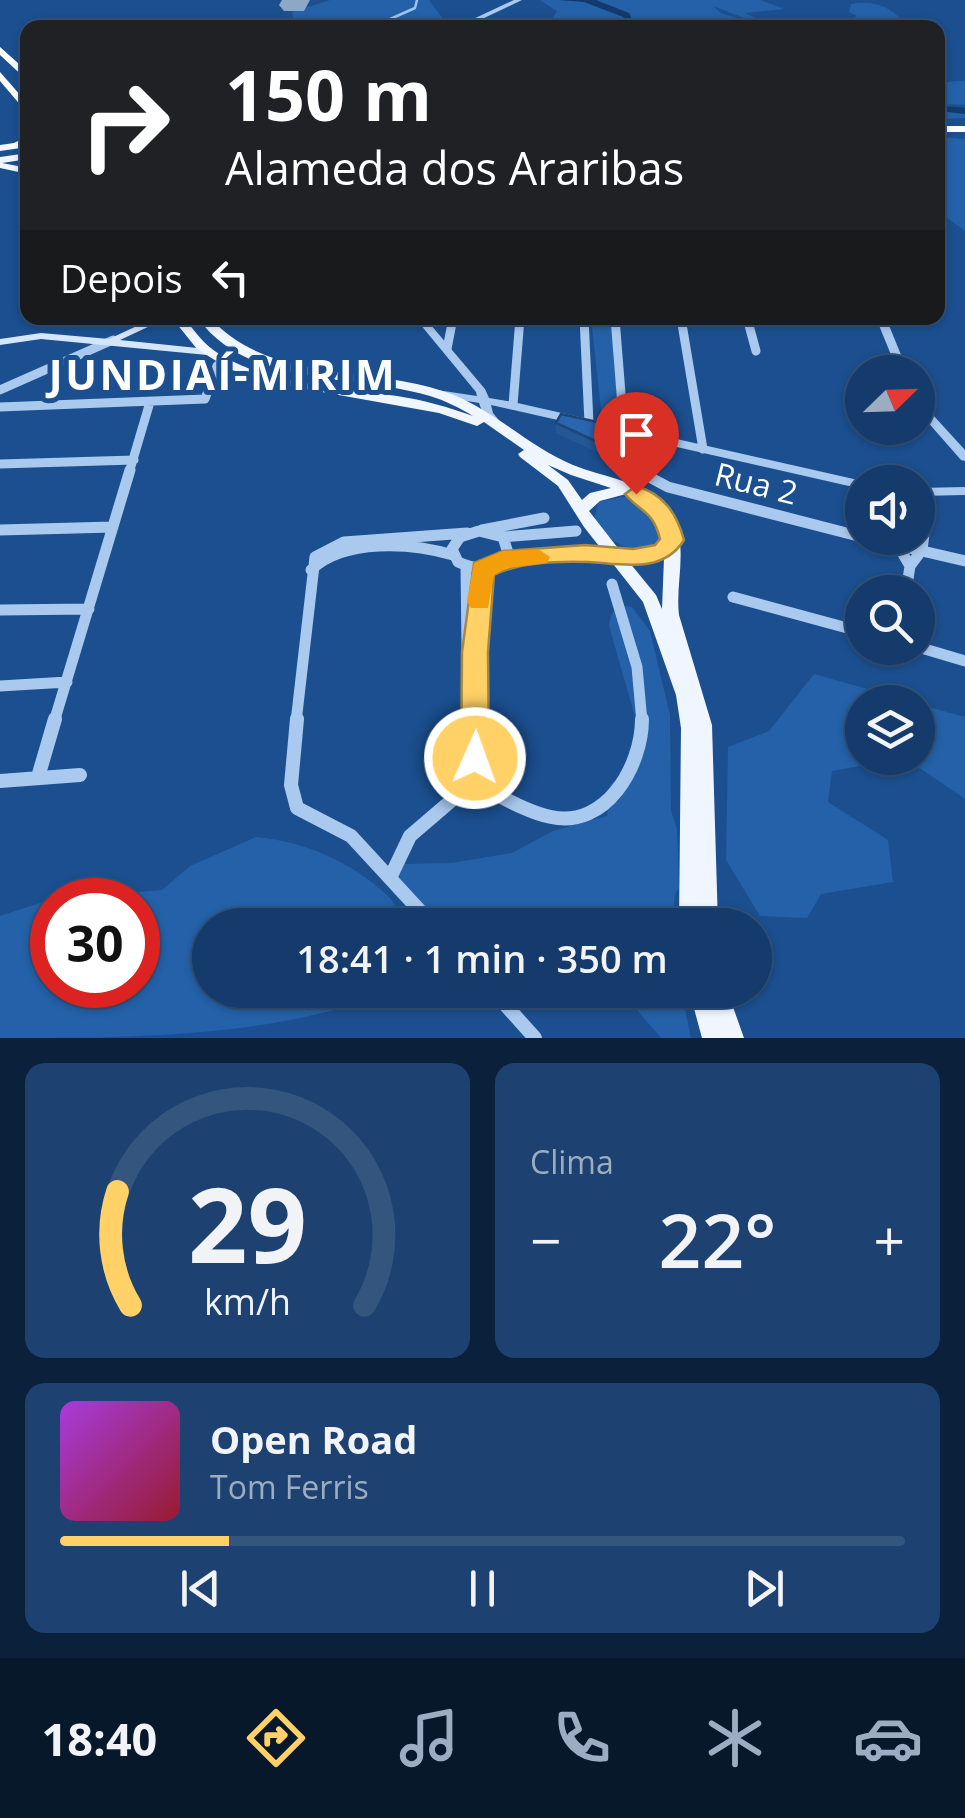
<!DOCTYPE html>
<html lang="pt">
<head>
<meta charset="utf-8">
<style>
  body { margin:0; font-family:"Open Sans",sans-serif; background:#1d4271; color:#f1f3f6; height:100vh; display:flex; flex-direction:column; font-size:38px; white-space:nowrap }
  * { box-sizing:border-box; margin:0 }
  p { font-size:32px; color:#9dadc1 }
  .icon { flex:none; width:55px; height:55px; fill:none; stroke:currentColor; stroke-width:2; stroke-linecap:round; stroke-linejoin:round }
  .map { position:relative; height:1038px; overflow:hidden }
  .drawer { display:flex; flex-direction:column; gap:25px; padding:25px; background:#0b203b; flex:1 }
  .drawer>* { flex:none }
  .top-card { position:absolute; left:20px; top:20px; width:925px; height:305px; border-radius:20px; box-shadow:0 2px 8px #0004,0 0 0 2px #33557e; background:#202124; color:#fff; overflow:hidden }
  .needle { width:65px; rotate:67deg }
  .controls { position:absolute; left:845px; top:355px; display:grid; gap:20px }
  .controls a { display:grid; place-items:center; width:90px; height:90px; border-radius:50%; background:#143b6b; box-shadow:0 2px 8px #0004,0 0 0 2px #33557e; font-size:50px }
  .speed { position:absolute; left:30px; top:878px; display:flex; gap:20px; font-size:50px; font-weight:700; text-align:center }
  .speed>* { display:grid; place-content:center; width:130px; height:130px; border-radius:50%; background:#143b6b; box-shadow:0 2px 8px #0004,0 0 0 2px #33557e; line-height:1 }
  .speed .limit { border:15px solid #d22; background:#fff; color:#111 }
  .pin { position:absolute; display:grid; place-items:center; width:85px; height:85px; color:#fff; margin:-102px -42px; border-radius:50% 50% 50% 0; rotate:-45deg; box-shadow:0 0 10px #0007 }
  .pin .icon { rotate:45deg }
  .me { position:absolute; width:110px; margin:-55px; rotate:2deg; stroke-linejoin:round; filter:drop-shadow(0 0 8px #0008) }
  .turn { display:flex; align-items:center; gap:35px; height:210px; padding:0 40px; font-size:45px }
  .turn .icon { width:130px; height:130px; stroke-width:2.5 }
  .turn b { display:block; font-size:70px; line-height:85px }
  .then { display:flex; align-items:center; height:95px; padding:0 40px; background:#0003; gap:20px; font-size:38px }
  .big { font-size:75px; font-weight:600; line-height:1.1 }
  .drawer .widget { flex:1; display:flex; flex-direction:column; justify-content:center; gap:15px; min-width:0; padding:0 35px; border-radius:20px; background:#1d4271 }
  .drawer .dial { align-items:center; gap:0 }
  .dial svg { height:260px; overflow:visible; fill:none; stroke:#33557e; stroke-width:7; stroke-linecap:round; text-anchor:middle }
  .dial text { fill:#f1f3f6; stroke:none }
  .song { display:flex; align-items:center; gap:30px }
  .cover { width:120px; height:120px; border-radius:15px; background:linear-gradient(135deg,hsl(280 70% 55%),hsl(350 70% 35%)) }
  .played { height:10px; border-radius:5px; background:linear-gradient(90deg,#ffd166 20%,#33557e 20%) }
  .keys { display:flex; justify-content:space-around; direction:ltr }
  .heat { display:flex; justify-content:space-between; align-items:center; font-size:55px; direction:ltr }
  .drawer .tiles { flex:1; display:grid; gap:25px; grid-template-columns:1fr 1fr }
  .widget:last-child { grid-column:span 2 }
  .trip { position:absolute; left:192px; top:908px; width:580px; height:100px; border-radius:50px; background:#143b6b; box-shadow:0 2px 8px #0004,0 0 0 2px #33557e; font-weight:600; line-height:100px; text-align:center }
  .tabs { display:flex; height:160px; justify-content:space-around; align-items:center; background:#08182b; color:#9dadc1 }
  .tabs .icon { width:70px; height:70px }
  .tabs .active { color:#ffd166 }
  .tabs b { font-size:45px; color:#f1f3f6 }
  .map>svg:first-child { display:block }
</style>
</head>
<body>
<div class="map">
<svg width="965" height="1038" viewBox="0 0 965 1038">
  <rect width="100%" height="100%" fill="#1b4f8f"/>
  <!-- green -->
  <path fill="#2461a8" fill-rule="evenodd" d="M330 0H429L443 19 436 28H302L294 22 292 12Z
    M540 0H761L784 9 745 13 755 18 839 26 857 16 849 12 851 4C872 0 888 5 902 20L887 28 762 25 713 6 721 13 764 27H547L557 11Z
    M959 81H965V105L945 104 965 111V118L938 119V83Z
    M938 137 965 139V231L938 211Z
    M591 318H611L619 420 602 419Z
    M632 495C653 505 674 524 658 548 626 552 615 546 594 521L598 502Z
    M619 605 632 607 650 631 670 715 671 811 677 829 679 888 675 894 673 925H448L413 902 397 875 403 864 451 863 512 853 553 831 607 816 610 785 636 761 638 727 609 626 611 615Z
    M814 674 914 702H862V758H918V704L965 717V799L905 758 832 771 828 802 888 840 893 882 821 894 807 918 760 916 726 860 728 747 769 731Z
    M256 837C303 841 352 862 387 895 397 905 401 916 412 925H210V990H396C274 1038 133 1038 0 1038V916L52 899 162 890 190 866ZM52 900H138V985H52Z
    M612 990H681L691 1038H661L636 1009Z"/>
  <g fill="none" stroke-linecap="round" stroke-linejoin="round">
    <!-- stream -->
    <path stroke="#9cc4f0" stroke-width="2.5" d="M370 28 415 8 417 0"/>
    <!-- river -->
    <path fill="#123a6d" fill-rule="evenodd" d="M558 0H596L629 13 633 21H663L667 24 666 28 630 27 623 17 584 2Z
      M938 105 965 108V114L938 111Z"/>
    <!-- taxiway -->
    <path fill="#8da7c7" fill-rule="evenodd" d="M289 0H301L302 1 296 4Z"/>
    <!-- runway -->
    <path fill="#8da7c7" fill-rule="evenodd" d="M282 0H310L304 11H284L279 5Z"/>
    <!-- minor-far2 -->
    <path stroke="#a9c9ee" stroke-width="9" d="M584 318 589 423
      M615 318 624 431
      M681 318 703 449
      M747 318 756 351
      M447 349 453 318
      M0 390 113 340
      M513 405 520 318
      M0 407 205 399 217 366 223 361
      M0 464 134 460
      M129 473 150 402"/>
    <!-- minor-far1 -->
    <path stroke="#a9c9ee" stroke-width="11" d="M640 472 668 487 862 537
      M0 530 113 527
      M482 530 544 518
      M479 531 503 537 508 553C494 571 478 571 458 562L452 549 460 537Z
      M503 537 576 531
      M866 538 965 561
      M899 538 897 544 910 566
      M503 560 585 553 618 558
      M466 567 468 722
      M311 570C344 538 412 543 453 555
      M612 584 637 667 642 722
      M906 592 910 566 922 550 929 493
      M733 597 862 632
      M0 610 89 609
      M918 647 965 661
      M0 686 67 682
      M54 722 130 470
      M296 722 315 557 344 542 467 533
      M474 722 482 570"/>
    <!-- minor -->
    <path stroke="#a9c9ee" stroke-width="14" d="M297 719 291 785 297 808 351 836 433 925
      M38 777 55 719
      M464 778C491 790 522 811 551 817 606 829 642 766 642 719
      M0 781 80 775
      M474 781V719
      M463 791 468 719
      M390 878 410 836 466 788
      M492 990 535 1038"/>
    <!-- tertiary -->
    <path fill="#a9c9ee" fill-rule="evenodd" d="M514 0H522L463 28H454Z
      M415 318H425L485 389 489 398 513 402 867 482H862V489L491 405 493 413 502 424 496 428C487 425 482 412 479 403L433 395 432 393 437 390 477 396 476 392Z
      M876 318H886L908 372H898Z
      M918 402 922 403 965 450V461L961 460 918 411Z
      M965 487V495L918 496V488Z"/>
    <!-- secondary -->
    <path fill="#d6e6fa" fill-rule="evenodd" d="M154 318H167L120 340 207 349 213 352 207 355 41 339 0 345V339L41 333 109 339Z"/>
    <!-- primary -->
    <path fill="#f0f6ff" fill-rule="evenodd" d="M28 141V147L0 151V145Z
      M28 153V159L2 163 28 168V174L0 168V157Z
      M172 318H184C190 325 197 335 204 342 246 383 341 387 397 396 424 400 448 407 473 416 460 408 446 401 430 396 357 374 247 388 198 318H210C275 387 373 363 454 395 497 413 530 447 573 465 607 479 652 481 672 517 689 546 675 583 679 615L712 725 718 925H679L681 728 676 695 643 602 584 527 558 486 520 457 518 454 524 450 484 422 477 426 439 413 272 383 229 369 197 349ZM548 465 571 475 611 488 590 493 582 500 568 480ZM626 494C647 504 660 515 664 539L657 547 621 552 589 511 600 501ZM664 558 662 609 656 595 629 562Z
      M689 990H727L744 1038H702Z"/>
    <!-- motorway -->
    <path fill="#fff" fill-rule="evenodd" d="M0 47 28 72V81L0 55Z
      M0 72 28 104V114L0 81Z
      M938 126H965V132H938Z
      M28 136V143L13 149 8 146Z"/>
  </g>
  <!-- wall -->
  <path fill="#245895" d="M556 423 606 424 605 435 599 453 556 433Z"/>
  <!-- building -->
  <path fill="#2a66ad" stroke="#1d4779" stroke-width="2.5" d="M561 414 606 424 600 443 556 423Z"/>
  <!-- route -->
  <path fill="#ffd166" stroke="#a68842" stroke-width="2.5" d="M636 486C664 494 677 514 684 540 663 574 623 564 589 562 560 561 519 562 494 575L488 652 489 758 485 767 475 771 465 767 461 758 462 652 474 563 503 551 585 545 633 549 655 545 660 539C653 510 641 513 625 494Z"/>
  <!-- slow -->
  <path fill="#f59e0b" d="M538 549 550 557 547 563 507 568 494 575 488 608H471L467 601 474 563 503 551Z"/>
  <g text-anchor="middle" stroke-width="10" stroke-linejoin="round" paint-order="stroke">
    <!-- street labels -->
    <g font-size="32" fill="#fff" stroke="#1b4f8f">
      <text transform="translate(756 484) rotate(14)" y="11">Rua 2</text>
    </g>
    <!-- district labels -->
    <g font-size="42" font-weight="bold" letter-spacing="2.5" fill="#fff" stroke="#1b4f8f">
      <text x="223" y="390">JUNDIAÍ-MIRIM</text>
    </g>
  </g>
</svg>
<div class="controls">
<a><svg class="needle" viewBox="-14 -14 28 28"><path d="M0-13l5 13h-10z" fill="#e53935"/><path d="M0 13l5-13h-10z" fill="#9dadc1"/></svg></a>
<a><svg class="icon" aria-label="sound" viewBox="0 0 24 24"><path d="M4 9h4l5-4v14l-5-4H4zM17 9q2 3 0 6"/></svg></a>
<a><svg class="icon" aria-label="search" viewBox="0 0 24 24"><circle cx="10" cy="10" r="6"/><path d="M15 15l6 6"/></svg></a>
<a><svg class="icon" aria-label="layers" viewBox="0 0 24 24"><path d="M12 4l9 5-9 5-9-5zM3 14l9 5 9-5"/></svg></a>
</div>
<div class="speed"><div class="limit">30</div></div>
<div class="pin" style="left:636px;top:494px;background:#d93025"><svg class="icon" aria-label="arrive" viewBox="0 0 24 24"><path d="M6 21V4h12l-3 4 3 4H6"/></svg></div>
<svg class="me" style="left:475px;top:758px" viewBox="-20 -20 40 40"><circle r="17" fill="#ffd166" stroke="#fff" stroke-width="3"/><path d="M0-11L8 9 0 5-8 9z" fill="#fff"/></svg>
<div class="trip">18:41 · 1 min · 350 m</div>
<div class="top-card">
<div class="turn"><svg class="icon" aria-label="right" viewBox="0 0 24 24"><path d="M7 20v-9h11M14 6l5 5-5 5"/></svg><div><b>150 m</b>Alameda dos Araribas</div></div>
<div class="then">Depois<svg class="icon" aria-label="left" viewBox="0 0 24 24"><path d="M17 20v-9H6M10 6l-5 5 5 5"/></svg></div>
</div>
</div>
<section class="drawer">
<div class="tiles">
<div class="widget dial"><svg viewBox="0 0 100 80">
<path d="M14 69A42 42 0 1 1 86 69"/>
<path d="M14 69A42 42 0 0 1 10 34" stroke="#ffd166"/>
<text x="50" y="56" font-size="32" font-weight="700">29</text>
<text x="50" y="72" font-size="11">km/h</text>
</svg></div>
<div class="widget"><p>Clima</p>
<div class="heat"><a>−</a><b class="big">22°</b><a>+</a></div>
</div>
<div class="widget">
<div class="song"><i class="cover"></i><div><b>Open Road</b><p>Tom Ferris</p></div></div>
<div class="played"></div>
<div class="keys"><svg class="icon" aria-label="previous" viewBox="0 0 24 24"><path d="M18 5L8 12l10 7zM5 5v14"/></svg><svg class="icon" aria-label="pause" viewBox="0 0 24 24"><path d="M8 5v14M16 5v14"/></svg><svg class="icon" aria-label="next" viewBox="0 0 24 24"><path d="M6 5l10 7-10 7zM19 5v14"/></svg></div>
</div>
</div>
</section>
<nav class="tabs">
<b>18:40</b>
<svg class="icon active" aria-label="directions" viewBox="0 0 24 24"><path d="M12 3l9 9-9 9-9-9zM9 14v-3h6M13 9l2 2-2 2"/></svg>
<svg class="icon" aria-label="music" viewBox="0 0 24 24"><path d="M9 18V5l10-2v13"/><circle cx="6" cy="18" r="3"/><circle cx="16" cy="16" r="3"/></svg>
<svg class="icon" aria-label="phone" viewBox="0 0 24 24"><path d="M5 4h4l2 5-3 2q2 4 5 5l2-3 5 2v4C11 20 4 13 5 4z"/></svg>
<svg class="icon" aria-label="climate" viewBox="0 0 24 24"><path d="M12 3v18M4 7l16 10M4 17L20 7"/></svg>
<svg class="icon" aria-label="car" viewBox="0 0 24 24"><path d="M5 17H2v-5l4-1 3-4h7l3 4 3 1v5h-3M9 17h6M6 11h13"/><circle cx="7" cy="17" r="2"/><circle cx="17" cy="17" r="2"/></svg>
</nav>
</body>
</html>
